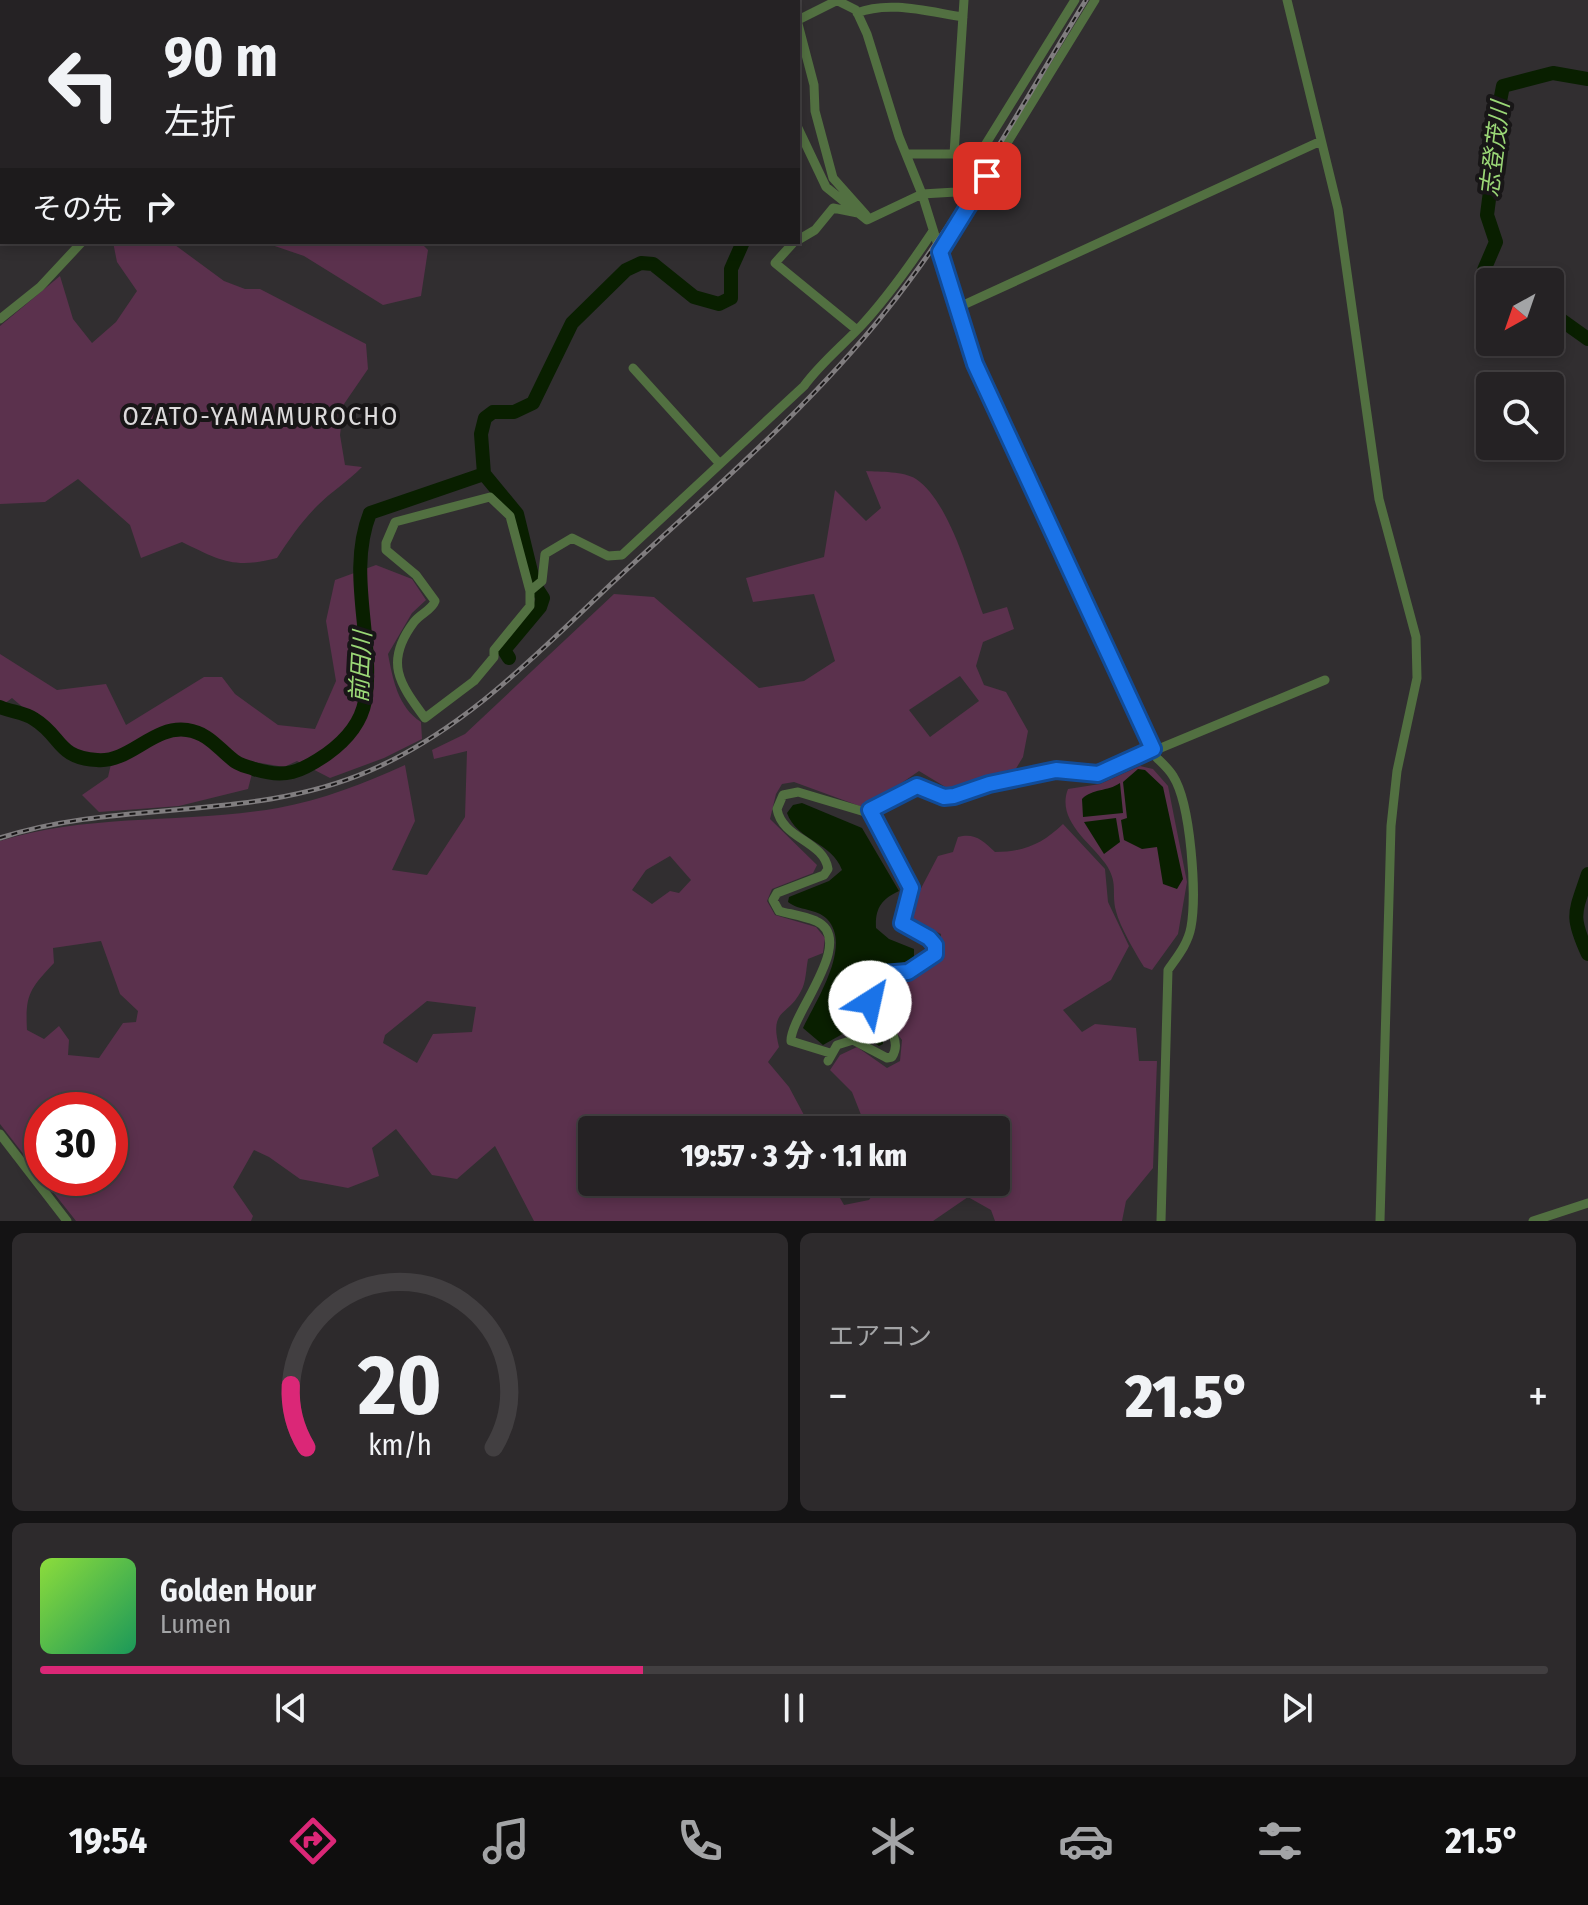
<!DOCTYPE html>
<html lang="ja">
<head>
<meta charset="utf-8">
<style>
  body { margin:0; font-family:"Fira Sans Condensed","Noto Sans JP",sans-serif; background:#2d2a2c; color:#f1f3f6; height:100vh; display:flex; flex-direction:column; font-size:30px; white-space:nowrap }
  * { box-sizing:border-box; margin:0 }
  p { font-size:26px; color:#a3a4a6 }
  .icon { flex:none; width:44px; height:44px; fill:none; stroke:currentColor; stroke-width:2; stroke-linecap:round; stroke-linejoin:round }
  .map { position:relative; height:1221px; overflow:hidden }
  .panel { display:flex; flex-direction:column; gap:12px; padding:12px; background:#141314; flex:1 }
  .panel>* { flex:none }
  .hud { position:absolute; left:0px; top:0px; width:800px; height:244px; box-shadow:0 4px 12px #0003,0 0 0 2px #423f41; background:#252224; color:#f1f3f6; overflow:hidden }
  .needle { width:52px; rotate:220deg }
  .tools { position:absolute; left:1476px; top:268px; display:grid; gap:16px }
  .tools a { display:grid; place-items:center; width:88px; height:88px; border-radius:8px; background:#252224; box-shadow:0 4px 12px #0003,0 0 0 2px #423f41; font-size:40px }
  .speed { position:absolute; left:24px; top:1092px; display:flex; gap:16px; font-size:40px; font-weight:700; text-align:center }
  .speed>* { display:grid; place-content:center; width:104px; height:104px; border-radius:50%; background:#252224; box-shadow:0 4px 12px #0003,0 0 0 2px #423f41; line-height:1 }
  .speed .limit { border:12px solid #d22; background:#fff; color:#111 }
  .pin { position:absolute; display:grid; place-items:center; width:68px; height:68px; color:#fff; margin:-34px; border-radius:16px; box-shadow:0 4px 12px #0006 }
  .me { position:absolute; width:88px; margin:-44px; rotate:35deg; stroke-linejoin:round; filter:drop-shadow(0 0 6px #0008) }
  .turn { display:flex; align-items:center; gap:28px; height:168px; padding:0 32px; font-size:36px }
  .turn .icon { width:104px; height:104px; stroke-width:2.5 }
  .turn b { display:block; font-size:56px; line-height:68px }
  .then { display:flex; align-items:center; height:76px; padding:0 32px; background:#0003; gap:16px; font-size:30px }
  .big { font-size:60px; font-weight:800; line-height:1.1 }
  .panel .card { flex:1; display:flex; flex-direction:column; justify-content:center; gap:12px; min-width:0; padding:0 28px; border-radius:12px; background:#2d2a2c }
  .panel .dial { align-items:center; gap:0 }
  .dial svg { height:208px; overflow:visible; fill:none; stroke:#423f41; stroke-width:7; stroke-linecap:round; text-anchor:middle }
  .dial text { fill:#f1f3f6; stroke:none }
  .song { display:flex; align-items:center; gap:24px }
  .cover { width:96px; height:96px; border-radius:12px; background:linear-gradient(135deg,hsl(90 70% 55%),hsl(150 70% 35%)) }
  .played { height:8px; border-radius:4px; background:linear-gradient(90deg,#db2777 40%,#423f41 40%) }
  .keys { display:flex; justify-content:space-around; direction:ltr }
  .heat { display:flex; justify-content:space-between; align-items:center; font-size:44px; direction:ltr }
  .panel .tiles { flex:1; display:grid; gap:12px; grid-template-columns:1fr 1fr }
  .card:last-child { grid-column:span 2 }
  .trip { position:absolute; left:578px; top:1116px; width:432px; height:80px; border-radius:8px; background:#252224; box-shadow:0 4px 12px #0003,0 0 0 2px #423f41; font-weight:800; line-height:80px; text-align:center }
  .tabs { display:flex; height:128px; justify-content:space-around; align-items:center; background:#0f0e0e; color:#a3a4a6 }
  .tabs .icon { width:56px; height:56px }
  .tabs .selected { color:#db2777 }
  .tabs b { font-size:36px; color:#f1f3f6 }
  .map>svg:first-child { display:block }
</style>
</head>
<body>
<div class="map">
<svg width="1588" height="1221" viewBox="0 0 1588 1221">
  <rect width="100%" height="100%" fill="#312e30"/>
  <!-- green -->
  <path fill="#5b314d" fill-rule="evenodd" d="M113 242H171L224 281 245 289H260L366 344 368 369 344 404 340 435 345 465 362 467C347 482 331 492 317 506 301 522 289 540 277 558 234 569 221 561 182 542L141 558 130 525 78 479 45 502 0 504V326L60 276 73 319 92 343 116 322 137 291 117 262Z
    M263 242H420L428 250 421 296 383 305 304 256Z
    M866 471C880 472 904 471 916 479 950 502 969 576 983 614L1007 607 1014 629 983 642 976 666 984 685 1006 692 1028 731 1023 757 1012 775 952 791 919 771 865 808 794 782 782 784 776 794 770 819 817 865 813 873 772 889 767 901 775 915 816 927 825 938 823 953 808 959C806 969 806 983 801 991 788 1017 769 1008 779 1047L768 1062 789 1087 812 1130H592V1182H831L844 1205 869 1200 882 1182H996V1130H867L852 1092 830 1070 840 1055 857 1047 887 1068 900 1061 902 1040 875 1003 882 978 910 980 940 959 941 934 906 917 938 856 953 852 958 837C975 833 982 840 995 852 1024 852 1042 844 1063 824L1105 869 1108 902 1129 946 1111 980 1063 1010 1082 1032 1095 1024 1136 1028 1139 1061H1157L1153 1168 1126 1201 1122 1221H995L991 1210 968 1197 933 1221H534L495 1146 457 1179 432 1175 396 1129 372 1148 379 1176 348 1188 300 1179 269 1157 254 1150 233 1187 253 1216 251 1221H76L42 1178H110V1110H42V1178L0 1124V841C90 813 186 824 278 808 322 800 365 783 405 765L415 821 392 870 427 875 465 817 467 751 434 759 432 750 465 734 614 594 654 597 759 688 804 681 835 661 814 594 753 602 746 578 824 557 835 490 866 521 881 508ZM960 676 979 701 930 737 909 710ZM670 856 691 880 679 893 670 891 652 904 632 890 646 870ZM101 941 120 994 138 1011 136 1022 123 1023 99 1058 68 1055 69 1040 59 1026 44 1039 27 1030C25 994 30 989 54 963L53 948ZM427 1001 476 1007 472 1032 433 1034 417 1063 383 1043 385 1035Z
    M376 565 412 579 426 600 412 613 388 654C393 680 398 707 421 722L422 739 384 758 330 778 297 761 284 767 255 762 248 789 179 806 99 812 82 795 108 777 111 764 67 745 12 698 0 707V654L57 690 106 684 126 725 204 677H222L235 694 278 725 315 729 336 681 326 621 335 580Z
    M1140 766 1153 769 1168 786 1187 882 1178 934 1152 970 1144 967C1135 952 1120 927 1116 911 1111 891 1119 883 1105 863 1090 842 1056 820 1068 789L1100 784Z"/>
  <!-- water -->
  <path fill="#091f00" d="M1138 769 1145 770 1163 787 1183 879 1177 889 1163 884 1157 847 1142 849 1124 840 1121 820 1127 818 1123 782Z
    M1120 783 1123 813 1083 817 1082 799C1093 788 1107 792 1120 783Z
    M802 803 862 828 899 891C881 899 875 909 876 928L889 939 914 949V958C886 972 859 964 861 1009L883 1037V1044L879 1046 862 1035 846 1032 823 1045 803 1028C815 1002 853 946 827 919 816 908 799 911 788 902L789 897 829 881 842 870C832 842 797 841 787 813L793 805Z
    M1116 818 1120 842 1104 854 1084 822Z"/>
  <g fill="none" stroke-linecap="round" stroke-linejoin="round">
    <!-- river -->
    <path stroke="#091f00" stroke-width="14" d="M647 2 648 0
      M1506 282 1484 270 1496 242 1487 215 1495 152 1494 132 1503 86 1553 73 1588 79
      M1550 312 1588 339
      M484 474 517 514 534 584 543 598 540 607 504 650 509 658
      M0 707C11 712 24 712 34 719 62 736 57 758 97 760 130 763 153 725 187 730 208 733 217 747 232 759 238 765 246 766 254 769 285 779 301 772 327 754 345 741 361 723 365 701 375 640 346 574 370 513L484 474 481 434 485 418 493 412H514L533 403 572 323 626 270 641 263 653 264 694 297 719 304 731 298V269L743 242
      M1588 874C1575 913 1570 915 1588 954"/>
    <!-- minor -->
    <path stroke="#527041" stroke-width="9" d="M836 0 856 10 867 34 899 137 922 194 975 364 1157 758C1162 763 1169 769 1173 776 1191 804 1197 895 1191 927 1188 944 1177 957 1168 970L1161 1221
      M1287 0 1338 209 1379 499 1416 637 1417 678 1397 771 1391 826 1380 1221
      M221 2 222 0
      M857 13C889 0 929 12 963 17
      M798 20 836 1
      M798 24 814 85 815 111 833 178 866 215
      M798 128 826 187 867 220 922 194 956 192 1075 0
      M906 154H954L973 169
      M954 154 964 0
      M798 240 815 230 833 208 858 213
      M794 242 775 263 857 330
      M940 252 1095 0
      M959 307 1321 141
      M0 319 40 287 82 242
      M633 368 720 464
      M530 591 510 516 490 497 395 522 386 543V550L416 575 435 601C432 610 420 614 414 622 384 662 399 683 425 718L474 681 494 657V650L530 606V591L542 581 545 554 572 538 608 556 622 555 804 386C820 364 842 346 860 327 888 297 911 264 933 231
      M830 1053 791 1041C790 1015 858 940 816 921 804 916 790 914 779 911L773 900 777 893 824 875 828 869C824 841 782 839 777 809L783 795 798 792 865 812 917 786 944 797 954 796 989 784 1056 770 1098 774 1325 680
      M828 1061 837 1045 853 1040 887 1058 892 1057C905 1036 878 1020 870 1002 879 955 903 985 935 954V945L929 938 902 923 911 888 870 810
      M0 1134 67 1221
      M1533 1221 1588 1203"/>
    <defs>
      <path id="rail" d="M0 838C120 799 252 822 369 771 464 730 535 656 609 586 704 497 805 413 886 311 963 215 1022 104 1086 0"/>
    </defs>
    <!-- rail casing -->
    <use href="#rail" stroke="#807d7f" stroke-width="5"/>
    <!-- rail -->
    <use href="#rail" stroke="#181617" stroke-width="2" stroke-dasharray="6" stroke-linecap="butt"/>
  </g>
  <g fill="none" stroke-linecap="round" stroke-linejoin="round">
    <defs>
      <path id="route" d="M870 1002 876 979 882 974 908 972 935 954V945L929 938 902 923 911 888 870 810 917 786 944 797 954 796 989 784 1056 770 1098 774 1153 749 975 364 940 252 987 176"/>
    </defs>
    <!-- route casing -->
    <use href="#route" stroke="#114b97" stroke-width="20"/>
    <!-- route -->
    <use href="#route" stroke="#1a73e8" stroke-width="14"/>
  </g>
  <g text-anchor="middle" stroke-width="8" stroke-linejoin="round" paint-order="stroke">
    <!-- water labels -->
    <g font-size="24" font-style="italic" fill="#9ad776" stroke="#181617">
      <text transform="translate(1495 149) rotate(-83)" y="8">志登茂川</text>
      <text transform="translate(361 667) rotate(-87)" y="8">前田川</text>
    </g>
    <!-- quarter labels -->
    <g font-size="26" letter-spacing="2" fill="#dcdadb" stroke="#181617">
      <text x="261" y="425">OZATO-YAMAMUROCHO</text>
    </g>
  </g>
</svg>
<div class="tools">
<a><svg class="needle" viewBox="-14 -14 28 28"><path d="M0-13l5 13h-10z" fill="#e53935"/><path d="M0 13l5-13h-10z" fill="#a3a4a6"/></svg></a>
<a><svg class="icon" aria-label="search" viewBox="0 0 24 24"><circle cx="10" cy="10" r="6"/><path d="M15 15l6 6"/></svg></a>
</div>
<div class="speed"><div class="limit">30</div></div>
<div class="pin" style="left:987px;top:176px;background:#d93025"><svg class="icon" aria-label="arrive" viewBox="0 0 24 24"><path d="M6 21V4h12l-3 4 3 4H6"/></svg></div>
<svg class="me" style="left:870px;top:1002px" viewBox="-20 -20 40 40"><circle r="19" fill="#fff"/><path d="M0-13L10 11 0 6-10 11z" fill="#1a73e8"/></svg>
<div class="trip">19:57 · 3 分 · 1.1 km</div>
<div class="hud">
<div class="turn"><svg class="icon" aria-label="left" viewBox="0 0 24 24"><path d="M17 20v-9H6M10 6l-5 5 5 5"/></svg><div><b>90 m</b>左折</div></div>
<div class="then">その先<svg class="icon" aria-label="right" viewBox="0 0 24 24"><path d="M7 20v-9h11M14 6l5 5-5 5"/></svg></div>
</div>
</div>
<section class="panel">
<div class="tiles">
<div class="card dial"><svg viewBox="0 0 100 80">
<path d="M14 69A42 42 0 1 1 86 69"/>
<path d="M14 69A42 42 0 0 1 8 45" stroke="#db2777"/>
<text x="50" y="56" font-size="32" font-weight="700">20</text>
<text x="50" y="72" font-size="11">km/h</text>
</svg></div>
<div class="card"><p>エアコン</p>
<div class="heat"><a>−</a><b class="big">21.5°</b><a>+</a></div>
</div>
<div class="card">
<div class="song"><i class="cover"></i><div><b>Golden Hour</b><p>Lumen</p></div></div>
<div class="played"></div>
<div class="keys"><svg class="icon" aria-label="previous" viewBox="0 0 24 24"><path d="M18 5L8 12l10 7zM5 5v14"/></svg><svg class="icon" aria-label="pause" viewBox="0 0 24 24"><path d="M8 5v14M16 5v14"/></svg><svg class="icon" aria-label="next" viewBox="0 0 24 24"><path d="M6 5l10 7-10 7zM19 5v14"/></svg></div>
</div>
</div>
</section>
<nav class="tabs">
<b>19:54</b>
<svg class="icon selected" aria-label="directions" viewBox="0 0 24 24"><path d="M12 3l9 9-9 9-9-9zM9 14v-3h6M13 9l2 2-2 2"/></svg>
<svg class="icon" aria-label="music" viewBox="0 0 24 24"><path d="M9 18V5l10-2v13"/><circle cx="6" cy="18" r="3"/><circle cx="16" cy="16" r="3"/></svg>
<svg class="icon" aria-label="phone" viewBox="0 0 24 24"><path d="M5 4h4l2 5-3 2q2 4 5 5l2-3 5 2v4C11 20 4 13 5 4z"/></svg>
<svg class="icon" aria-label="climate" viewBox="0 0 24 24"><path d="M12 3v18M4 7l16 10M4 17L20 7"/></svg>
<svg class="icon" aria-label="car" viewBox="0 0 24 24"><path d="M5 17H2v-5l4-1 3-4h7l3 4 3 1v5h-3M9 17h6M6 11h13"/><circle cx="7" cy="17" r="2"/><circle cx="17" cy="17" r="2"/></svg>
<svg class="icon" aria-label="filters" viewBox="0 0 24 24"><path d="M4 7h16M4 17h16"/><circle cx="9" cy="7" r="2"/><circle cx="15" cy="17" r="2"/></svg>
<b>21.5°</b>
</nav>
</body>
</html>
